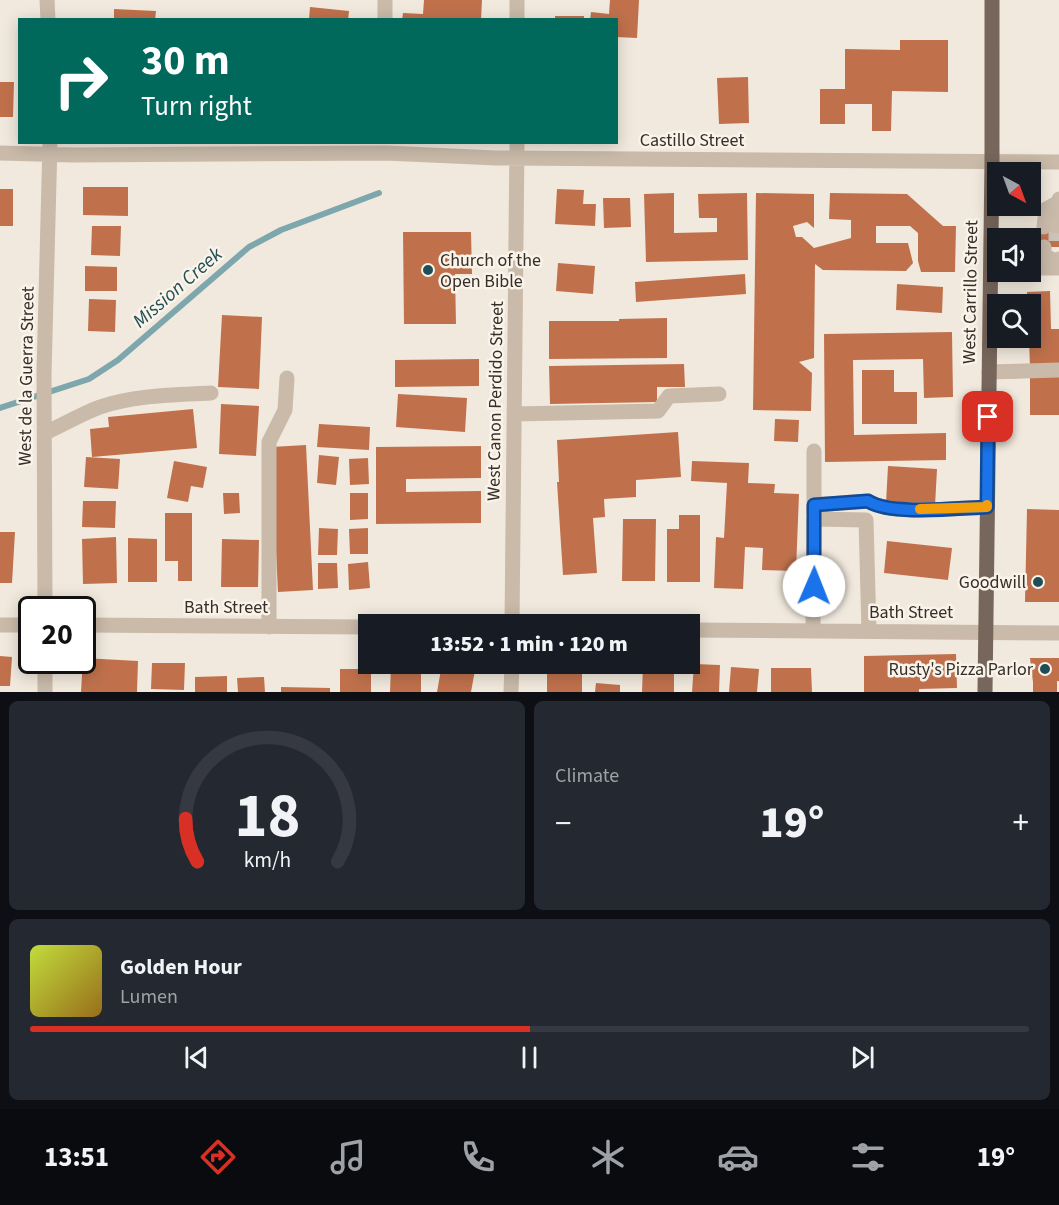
<!DOCTYPE html>
<html lang="en">
<head>
<meta charset="utf-8">
<style>
  body { margin:0; font-family:"Source Sans 3",sans-serif; background:#242831; color:#f1f3f6; height:100vh; display:flex; flex-direction:column; font-size:22px; white-space:nowrap }
  * { box-sizing:border-box; margin:0 }
  p { font-size:20px; color:#9ea1a6 }
  .icon { flex:none; width:33px; height:33px; fill:none; stroke:currentColor; stroke-width:2; stroke-linecap:round; stroke-linejoin:round }
  .map { position:relative; height:692px; overflow:hidden }
  .sheet { display:flex; flex-direction:column; gap:9px; padding:9px; background:#0d0f14; flex:1 }
  .sheet>* { flex:none }
  .hud { position:absolute; left:18px; top:18px; width:600px; height:126px; border-radius:0px; box-shadow:0 3px 15px #0003; background:#00695c; color:#fff; overflow:hidden }
  .needle { width:39px; rotate:139deg }
  .fabs { position:absolute; left:987px; top:162px; display:grid; gap:12px }
  .fabs a { display:grid; place-items:center; width:54px; height:54px; border-radius:0px; background:#171b24; box-shadow:0 3px 15px #0003; font-size:30px }
  .speed { position:absolute; left:18px; top:596px; display:flex; gap:12px; font-size:30px; font-weight:700; text-align:center }
  .speed>* { display:grid; place-content:center; width:78px; height:78px; border-radius:50%; background:#171b24; box-shadow:0 3px 15px #0003; line-height:1 }
  .speed .limit { border:3px solid #111; border-radius:9px; background:#fff; color:#111 }
  .pin { position:absolute; display:grid; place-items:center; width:51px; height:51px; color:#fff; margin:-26px; border-radius:12px; box-shadow:0 3px 9px #0006 }
  .me { position:absolute; width:66px; margin:-33px; rotate:1deg; stroke-linejoin:round; filter:drop-shadow(0 0 4px #0008) }
  .turn { display:flex; align-items:center; gap:21px; height:126px; padding:0 24px; font-size:27px }
  .turn .icon { width:78px; height:78px; stroke-width:2.5 }
  .turn b { display:block; font-size:42px; line-height:51px }
  .big { font-size:45px; font-weight:800; line-height:1.1 }
  .sheet .tile { flex:1; display:flex; flex-direction:column; justify-content:center; gap:9px; min-width:0; padding:0 21px; border-radius:9px; background:#242831 }
  .sheet .dial { align-items:center; gap:0 }
  .dial svg { height:156px; overflow:visible; fill:none; stroke:#363941; stroke-width:7; stroke-linecap:round; text-anchor:middle }
  .dial text { fill:#f1f3f6; stroke:none }
  .song { display:flex; align-items:center; gap:18px }
  .cover { width:72px; height:72px; border-radius:9px; background:linear-gradient(135deg,hsl(70 70% 55%),hsl(40 70% 35%)) }
  .played { height:6px; border-radius:3px; background:linear-gradient(90deg,#d93025 50%,#363941 50%) }
  .keys { display:flex; justify-content:space-around; direction:ltr }
  .heat { display:flex; justify-content:space-between; align-items:center; font-size:33px; direction:ltr }
  .sheet .tiles { flex:1; display:grid; gap:9px; grid-template-columns:1fr 1fr }
  .tile:last-child { grid-column:span 2 }
  .trip { position:absolute; left:358px; top:614px; width:342px; height:60px; border-radius:0px; background:#171b24; box-shadow:0 3px 15px #0003; font-weight:800; line-height:60px; text-align:center }
  .tabs { display:flex; height:96px; justify-content:space-around; align-items:center; background:#090b0e; color:#9ea1a6 }
  .tabs .icon { width:42px; height:42px }
  .tabs .active { color:#d93025 }
  .tabs b { font-size:27px; color:#f1f3f6 }
  .map>svg:first-child { display:block }
</style>
</head>
<body>
<div class="map">
<svg width="1059" height="692" viewBox="0 0 1059 692">
  <rect width="100%" height="100%" fill="#f1e9dd"/>
  <g fill="none" stroke-linecap="round" stroke-linejoin="round">
    <!-- stream -->
    <path stroke="#7da7ad" stroke-width="6" d="M0 408 89 379 118 360 249 247 281 230 379 193"/>
  </g>
  <!-- building -->
  <path fill="#c0714c" d="M424 0H482L481 20H402L403 13 423 14Z
    M610 0H639L637 38 616 37V20H590L591 12 609 14Z
    M310 7 349 11 348 20H309Z
    M114 9 156 11 155 20H114Z
    M555 16H584V20H555Z
    M900 40H948V92L892 91 891 131H872V104H845V124H820V89H845V49L900 50Z
    M748 77 749 123 719 124 717 78Z
    M0 82H14L13 117H0Z
    M83 187H128V216L83 215Z
    M0 189H13V226H0Z
    M557 189 584 190 583 204H596L595 226 555 224Z
    M674 193V233L717 232V218H699L698 194 747 193 748 260 646 262 644 194Z
    M756 193 814 194V228L807 222 793 226 796 237H802L814 248 851 238V220L829 219 830 193 907 194 943 226H956L955 272H921L918 261V233L910 226H876V243H908L913 263 906 271 823 270 815 264 814 358 799 362 812 373 811 411 753 410Z
    M603 198H630L631 227 604 228Z
    M92 226H121L120 256 91 255Z
    M1038 226 1059 227V247H1037Z
    M403 232H471L472 274H455L456 324H404Z
    M558 263 595 266 593 294 556 291Z
    M85 266 117 267V291H85Z
    M745 274 746 294 636 302 635 282Z
    M897 284 943 287 942 313 896 310Z
    M1050 291 1051 329H1059V366L1030 368 1029 338H1030V304H1027V292Z
    M89 299 116 300 115 332 88 331Z
    M222 315 262 317 259 389 218 387Z
    M667 318V358L549 359V321H619V319Z
    M952 332 953 397 924 398 923 359 853 360 854 435 946 433V460L825 462 824 334Z
    M479 359V386L395 387V360Z
    M684 364 685 387H657V402L550 404 549 366Z
    M862 370H894V392H917V424H862Z
    M1030 376H1059V415H1030Z
    M398 394 467 398 465 432 396 427Z
    M221 404 259 406 256 456 219 454Z
    M193 409 197 448 92 457 90 429 109 427 108 417Z
    M775 419 799 420 798 442 774 441Z
    M319 424 370 427 369 450 317 447Z
    M678 432 681 477 636 480V497L604 499 605 517 593 518 597 573 563 575 557 482H559L557 440Z
    M306 445 313 590 278 592 271 447Z
    M481 446V478L406 479V492L481 491V523L376 524V447Z
    M319 455 339 457 336 485 317 483Z
    M86 457 120 459 118 489 84 487Z
    M368 458 369 484 350 485 349 459Z
    M174 461 207 467 203 488 191 486 188 502 167 498Z
    M692 461 749 463 748 483 775 484 774 493 799 494 796 571 762 570 763 548 745 547 743 589 714 588 716 537 724 538 727 483 691 481Z
    M888 466 937 469 935 506 886 503Z
    M223 493H239L240 513 224 514Z
    M350 493H368V519L350 520Z
    M83 501H116L115 528 82 527Z
    M1027 509 1059 510V602H1025Z
    M165 513H192V581H178V561H165Z
    M679 515H700V582H667V529H679Z
    M623 519H656L655 581H622Z
    M319 528 338 529 337 555H318Z
    M368 528V554H350L349 529Z
    M0 532H15L12 583H0Z
    M116 537 117 583 83 584 82 539Z
    M128 538 157 539V582H128Z
    M222 539 259 540 258 587H221Z
    M887 541 952 548 948 580 884 573Z
    M368 562 370 588 349 590 348 564Z
    M318 563H337L338 588 318 589Z
    M956 654 957 688 919 689V692H864V656Z
    M0 656 12 657 10 686H0Z
    M83 658 138 661 137 692H81Z
    M1030 658H1059V681H1057V692H1033V682Z
    M152 663H185L184 690 151 689Z
    M442 664 475 670 471 692H437Z
    M694 664 720 665 719 692H692Z
    M391 665H421V692H390Z
    M643 665H674V692H642Z
    M731 667 759 669 757 692H729Z
    M771 668H811L812 692H771Z
    M340 669H371V692H340Z
    M547 670H582V692H547Z
    M227 676V692H195V677Z
    M264 677 265 692H238L237 678Z
    M596 683 620 685V692H595Z
    M281 687 330 688V692H281Z"/>
  <g fill="none" stroke-linecap="round" stroke-linejoin="round">
    <!-- minor-tunnel -->
    <path stroke="#ccc4b9" stroke-width="15" stroke-dasharray="15 8" stroke-linecap="butt" d="M1056 226V247"/>
    <!-- minor -->
    <path stroke="#c9baa9" stroke-width="15" d="M47 0 48 20
      M385 0V20
      M517 20V0
      M0 153 74 155 386 153 496 158 1059 162
      M1056 226 1059 199
      M1044 227 1046 209 1059 202
      M1044 247V255L1055 261 1059 259
      M1030 268H1059
      M989 372 1059 370
      M514 414 658 411 669 396 719 394
      M45 433C63 425 81 414 100 407 135 395 174 395 211 393
      M814 451V513
      M814 505 868 501C891 516 958 508 987 507
      M45 609 44 374 50 142
      M512 624 517 142
      M0 625H32
      M82 625 369 627
      M269 627V442L285 410 287 378
      M690 630 1059 633
      M813 631 814 519 866 520 869 631
      M45 660V692
      M511 692 512 663"/>
    <!-- major -->
    <path stroke="#77665b" stroke-width="15" d="M985 692 992 162V0"/>
  </g>
  <g fill="none" stroke-linecap="round" stroke-linejoin="round">
    <defs>
      <path id="route" d="M814 586V505L868 501C890 516 959 508 987 507L988 417"/>
    </defs>
    <!-- route casing -->
    <use href="#route" stroke="#114b97" stroke-width="15"/>
    <!-- route -->
    <use href="#route" stroke="#1a73e8" stroke-width="10"/>
    <!-- slow -->
    <path stroke="#f59e0b" stroke-width="10" d="M920 509 987 507V505"/>
  </g>
  <!-- markers -->
  <g fill="#204e56" stroke="#f9f3e9" stroke-width="2">
    <circle cx="428" cy="270" r="6"/>
    <circle cx="1038" cy="582" r="6"/>
    <circle cx="1045" cy="669" r="6"/>
  </g>
  <g text-anchor="middle" stroke-width="5" stroke-linejoin="round" paint-order="stroke">
    <!-- street labels -->
    <g font-size="18" fill="#362e29" stroke="#f9f3e9">
      <text x="692" y="146">Castillo Street</text>
      <text transform="translate(970 292) rotate(-89)" y="6">West Carrillo Street</text>
      <text transform="translate(26 376) rotate(-89)" y="6">West de la Guerra Street</text>
      <text transform="translate(495 401) rotate(-89)" y="6">West Canon Perdido Street</text>
      <text x="226" y="613">Bath Street</text>
      <text x="911" y="618">Bath Street</text>
    </g>
    <!-- poi labels -->
    <g font-size="18" fill="#362e29" stroke="#f9f3e9" text-anchor="end">
      <text x="440" y="266" text-anchor="start">Church of the<tspan x="440" dy="21">Open Bible</tspan></text>
      <text x="1026" y="588">Goodwill</text>
      <text x="1033" y="675">Rusty's Pizza Parlor</text>
    </g>
    <!-- water labels -->
    <g font-size="20" font-style="italic" fill="#204e56" stroke="#f9f3e9">
      <text transform="translate(177 287) rotate(-41)" y="7">Mission Creek</text>
    </g>
  </g>
</svg>
<div class="fabs">
<a><svg class="needle" viewBox="-14 -14 28 28"><path d="M0-13l5 13h-10z" fill="#e53935"/><path d="M0 13l5-13h-10z" fill="#9ea1a6"/></svg></a>
<a><svg class="icon" aria-label="sound" viewBox="0 0 24 24"><path d="M4 9h4l5-4v14l-5-4H4zM17 9q2 3 0 6"/></svg></a>
<a><svg class="icon" aria-label="search" viewBox="0 0 24 24"><circle cx="10" cy="10" r="6"/><path d="M15 15l6 6"/></svg></a>
</div>
<div class="speed"><div class="limit">20</div></div>
<div class="pin" style="left:988px;top:417px;background:#d93025"><svg class="icon" aria-label="arrive" viewBox="0 0 24 24"><path d="M6 21V4h12l-3 4 3 4H6"/></svg></div>
<svg class="me" style="left:814px;top:586px" viewBox="-20 -20 40 40"><circle r="19" fill="#fff"/><path d="M0-13L10 11 0 6-10 11z" fill="#1a73e8"/></svg>
<div class="trip">13:52 · 1 min · 120 m</div>
<div class="hud">
<div class="turn"><svg class="icon" aria-label="right" viewBox="0 0 24 24"><path d="M7 20v-9h11M14 6l5 5-5 5"/></svg><div><b>30 m</b>Turn right</div></div>
</div>
</div>
<section class="sheet">
<div class="tiles">
<div class="tile dial"><svg viewBox="0 0 100 80">
<path d="M14 69A42 42 0 1 1 86 69"/>
<path d="M14 69A42 42 0 0 1 8 47" stroke="#d93025"/>
<text x="50" y="56" font-size="32" font-weight="700">18</text>
<text x="50" y="72" font-size="11">km/h</text>
</svg></div>
<div class="tile"><p>Climate</p>
<div class="heat"><a>−</a><b class="big">19°</b><a>+</a></div>
</div>
<div class="tile">
<div class="song"><i class="cover"></i><div><b>Golden Hour</b><p>Lumen</p></div></div>
<div class="played"></div>
<div class="keys"><svg class="icon" aria-label="previous" viewBox="0 0 24 24"><path d="M18 5L8 12l10 7zM5 5v14"/></svg><svg class="icon" aria-label="pause" viewBox="0 0 24 24"><path d="M8 5v14M16 5v14"/></svg><svg class="icon" aria-label="next" viewBox="0 0 24 24"><path d="M6 5l10 7-10 7zM19 5v14"/></svg></div>
</div>
</div>
</section>
<nav class="tabs">
<b>13:51</b>
<svg class="icon active" aria-label="directions" viewBox="0 0 24 24"><path d="M12 3l9 9-9 9-9-9zM9 14v-3h6M13 9l2 2-2 2"/></svg>
<svg class="icon" aria-label="music" viewBox="0 0 24 24"><path d="M9 18V5l10-2v13"/><circle cx="6" cy="18" r="3"/><circle cx="16" cy="16" r="3"/></svg>
<svg class="icon" aria-label="phone" viewBox="0 0 24 24"><path d="M5 4h4l2 5-3 2q2 4 5 5l2-3 5 2v4C11 20 4 13 5 4z"/></svg>
<svg class="icon" aria-label="climate" viewBox="0 0 24 24"><path d="M12 3v18M4 7l16 10M4 17L20 7"/></svg>
<svg class="icon" aria-label="car" viewBox="0 0 24 24"><path d="M5 17H2v-5l4-1 3-4h7l3 4 3 1v5h-3M9 17h6M6 11h13"/><circle cx="7" cy="17" r="2"/><circle cx="17" cy="17" r="2"/></svg>
<svg class="icon" aria-label="filters" viewBox="0 0 24 24"><path d="M4 7h16M4 17h16"/><circle cx="9" cy="7" r="2"/><circle cx="15" cy="17" r="2"/></svg>
<b>19°</b>
</nav>
</body>
</html>
